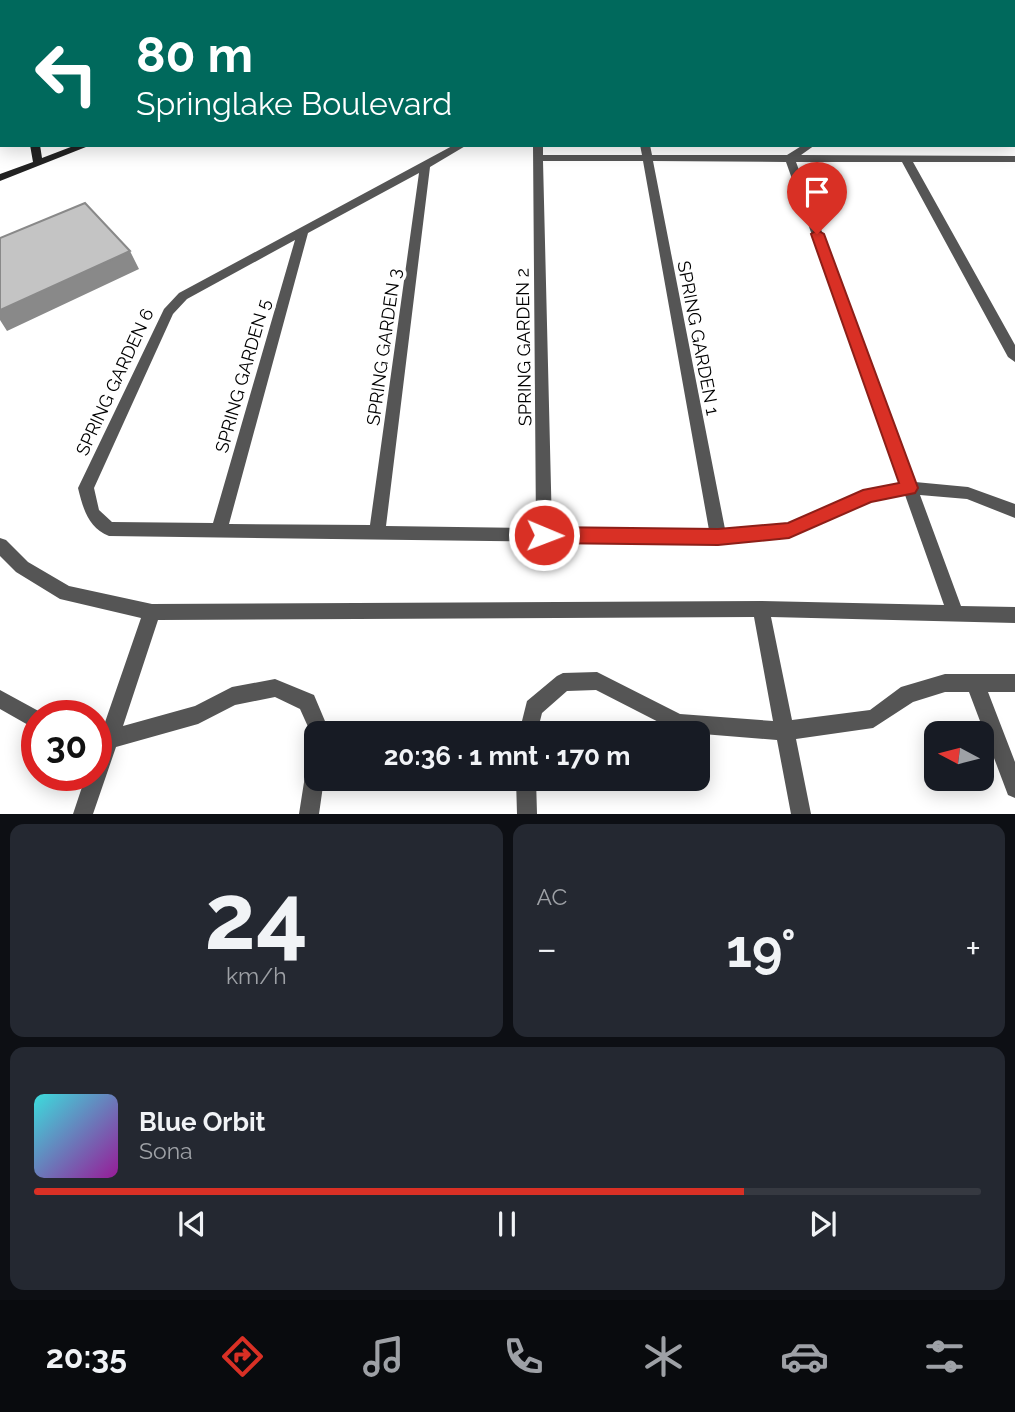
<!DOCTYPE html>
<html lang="id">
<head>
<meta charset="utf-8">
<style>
  body { margin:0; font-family:Raleway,sans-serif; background:#242831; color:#f1f3f6; height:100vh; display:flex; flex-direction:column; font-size:26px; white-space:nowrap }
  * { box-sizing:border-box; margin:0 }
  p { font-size:23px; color:#9ea1a6 }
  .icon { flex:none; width:38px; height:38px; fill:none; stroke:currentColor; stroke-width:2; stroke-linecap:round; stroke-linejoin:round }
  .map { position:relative; height:814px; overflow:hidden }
  .side { display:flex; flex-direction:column; gap:10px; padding:10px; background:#0d0f14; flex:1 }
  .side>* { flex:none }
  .hud { position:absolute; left:0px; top:0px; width:1015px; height:147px; box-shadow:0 4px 18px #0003; background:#00695c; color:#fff; overflow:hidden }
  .needle { width:46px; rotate:277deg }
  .buttons { position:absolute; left:924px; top:721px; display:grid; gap:14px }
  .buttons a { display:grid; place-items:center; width:70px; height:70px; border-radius:14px; background:#171b24; box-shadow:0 4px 18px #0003; font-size:35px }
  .speed { position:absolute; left:21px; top:700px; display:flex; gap:14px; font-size:35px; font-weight:700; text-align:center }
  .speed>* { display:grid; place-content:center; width:91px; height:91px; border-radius:50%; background:#171b24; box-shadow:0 4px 18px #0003; line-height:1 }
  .speed .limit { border:10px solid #d22; background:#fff; color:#111 }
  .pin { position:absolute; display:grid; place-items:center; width:60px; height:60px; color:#fff; margin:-72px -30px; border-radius:50% 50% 50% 0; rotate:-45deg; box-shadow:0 0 7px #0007 }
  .pin .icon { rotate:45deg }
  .me { position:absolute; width:77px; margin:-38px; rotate:91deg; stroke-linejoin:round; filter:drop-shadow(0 0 5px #0008) }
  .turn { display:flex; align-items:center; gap:24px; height:147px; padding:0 21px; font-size:32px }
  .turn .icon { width:91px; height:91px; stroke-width:2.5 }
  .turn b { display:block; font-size:49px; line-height:60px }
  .big { font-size:52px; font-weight:700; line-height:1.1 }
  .side .tile { flex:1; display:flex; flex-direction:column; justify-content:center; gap:10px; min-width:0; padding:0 24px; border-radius:14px; background:#242831 }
  .side .dial { align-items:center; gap:0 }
  .dial b { font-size:91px; line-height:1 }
  .song { display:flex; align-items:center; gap:21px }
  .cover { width:84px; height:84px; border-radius:10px; background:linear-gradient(135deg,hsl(180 70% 55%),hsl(300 70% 35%)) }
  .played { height:7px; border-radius:4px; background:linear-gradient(90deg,#d93025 75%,#363941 75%) }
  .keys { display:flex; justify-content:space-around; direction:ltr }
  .heat { display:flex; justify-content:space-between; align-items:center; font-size:38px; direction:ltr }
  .side .tiles { flex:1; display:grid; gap:10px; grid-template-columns:1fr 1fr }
  .tile:last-child { grid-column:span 2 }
  .trip { position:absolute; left:304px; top:721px; width:406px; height:70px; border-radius:14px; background:#171b24; box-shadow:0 4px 18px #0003; font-weight:700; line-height:70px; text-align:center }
  .tab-bar { display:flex; height:112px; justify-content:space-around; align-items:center; background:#090b0e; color:#9ea1a6 }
  .tab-bar .icon { width:49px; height:49px }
  .tab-bar .current { color:#d93025 }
  .tab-bar b { font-size:32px; color:#f1f3f6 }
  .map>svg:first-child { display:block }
</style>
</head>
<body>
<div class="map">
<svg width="1015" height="814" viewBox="0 0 1015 814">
  <rect width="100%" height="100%" fill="#fff"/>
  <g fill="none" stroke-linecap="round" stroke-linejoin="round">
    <!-- service -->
    <path fill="#555" fill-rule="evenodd" d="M2 102V108L0 109V103Z"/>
    <!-- minor -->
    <path fill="#555" fill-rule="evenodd" d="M52 0H64L50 2Z
      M714 0H723L712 2Z
      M774 0H786L788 2H776Z
      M828 0H836L826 2Z
      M957 0H965L955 2Z
      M0 16H2V20H0Z
      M1015 72V79L1013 80V73Z
      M454 145H467L430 167 386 526 536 528 533 145H543V155H642L640 145H650L652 155H787L803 145H815L801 155 1015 156V162H913L1015 345V362L1008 357 902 162H796L915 482 968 487 1015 504V518L967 499 920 495 961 606 1015 607V623L771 617 792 720 870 710 901 687 945 674H1015V692H988L1015 762V798L1008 795 969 692H945L913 702 873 728 796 739 811 814H791L777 740 678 732 596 690 567 691 542 713 537 733H519L527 701 557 676 563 673 597 672 680 714 773 721 754 617 158 620 123 726 195 706 232 687 275 679 314 695 330 733H317V741L314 740 300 709 275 697 235 705 198 724 116 747 93 814H73L86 775H96V727L103 728 141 618 60 599 16 572 0 556V538L6 540 28 562 69 586 152 604 761 601 944 605 905 495 871 501 789 537 718 544 109 536C88 528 83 508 78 488L164 309 179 293ZM543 161H643L709 530 552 528ZM653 161 786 162 900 483 864 490 788 523 725 529ZM419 173 370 525 229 524 308 233ZM295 240 213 523 112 522 99 510 94 488 173 314 187 299Z
      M0 690 44 714 37 716V730L0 709Z
      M317 753V779H324L319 814H299L307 763 310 756Z
      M516 779H536L537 814H517Z"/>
    <!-- secondary -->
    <path fill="#222" fill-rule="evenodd" d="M363 0H373L361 2Z
      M440 0H450L438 2Z
      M2 135V142H0V136Z
      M30 145H40L42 158 76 145H91L0 181V174L33 162Z"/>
  </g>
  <!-- shaded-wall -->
  <path fill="#898989" d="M0 75H2V91H0Z
    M130 251 139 269 7 331 0 320V310Z"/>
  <!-- building -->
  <path fill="#c4c4c4" stroke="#898989" stroke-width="2" d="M0 60 2 61V75H0Z
    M85 203 130 251 0 310V238Z"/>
  <!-- route -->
  <path fill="#d93025" stroke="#8d1f18" stroke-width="2" d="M817 230 824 234 918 488 915 493 871 502 789 538 718 545 544 543 537 541 535 535 537 530 544 527 718 529 788 523 863 490 899 483 811 234Z"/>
  <g text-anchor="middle" stroke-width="7" stroke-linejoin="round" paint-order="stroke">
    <!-- street labels -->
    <g font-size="18" fill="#000" stroke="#fff">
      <text transform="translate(698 338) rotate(79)" y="6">SPRING GARDEN 1</text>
      <text transform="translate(384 347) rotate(-82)" y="6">SPRING GARDEN 3</text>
      <text transform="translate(524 347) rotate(-91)" y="6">SPRING GARDEN 2</text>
      <text transform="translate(243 376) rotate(-74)" y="6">SPRING GARDEN 5</text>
      <text transform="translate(115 382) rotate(-65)" y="6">SPRING GARDEN 6</text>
    </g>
  </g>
</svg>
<div class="buttons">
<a><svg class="needle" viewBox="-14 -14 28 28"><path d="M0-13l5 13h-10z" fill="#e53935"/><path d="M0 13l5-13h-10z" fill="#9ea1a6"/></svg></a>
</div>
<div class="speed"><div class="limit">30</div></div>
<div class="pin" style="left:817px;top:234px;background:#d93025"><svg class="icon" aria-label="arrive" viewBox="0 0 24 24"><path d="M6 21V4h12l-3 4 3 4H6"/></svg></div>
<svg class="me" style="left:544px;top:535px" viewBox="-20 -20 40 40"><circle r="17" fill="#d93025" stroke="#fff" stroke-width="3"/><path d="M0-11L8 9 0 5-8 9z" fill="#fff"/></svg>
<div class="trip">20:36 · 1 mnt · 170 m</div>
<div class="hud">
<div class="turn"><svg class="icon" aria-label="left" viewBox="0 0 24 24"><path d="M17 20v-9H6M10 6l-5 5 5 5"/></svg><div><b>80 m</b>Springlake Boulevard</div></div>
</div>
</div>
<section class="side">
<div class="tiles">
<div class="tile dial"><b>24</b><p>km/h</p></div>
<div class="tile"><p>AC</p>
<div class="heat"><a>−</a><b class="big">19°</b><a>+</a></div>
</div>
<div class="tile">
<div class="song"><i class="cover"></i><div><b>Blue Orbit</b><p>Sona</p></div></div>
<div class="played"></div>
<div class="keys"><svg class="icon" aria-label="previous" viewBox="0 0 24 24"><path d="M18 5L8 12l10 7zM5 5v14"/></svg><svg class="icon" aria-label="pause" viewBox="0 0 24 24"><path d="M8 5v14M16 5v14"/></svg><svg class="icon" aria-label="next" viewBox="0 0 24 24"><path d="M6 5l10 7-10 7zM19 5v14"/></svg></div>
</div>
</div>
</section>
<nav class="tab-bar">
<b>20:35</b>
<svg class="icon current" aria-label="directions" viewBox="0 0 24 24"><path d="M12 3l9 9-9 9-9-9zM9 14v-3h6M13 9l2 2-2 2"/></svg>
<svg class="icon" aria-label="music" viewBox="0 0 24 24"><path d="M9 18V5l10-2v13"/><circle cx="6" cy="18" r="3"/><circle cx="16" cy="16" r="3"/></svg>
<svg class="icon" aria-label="phone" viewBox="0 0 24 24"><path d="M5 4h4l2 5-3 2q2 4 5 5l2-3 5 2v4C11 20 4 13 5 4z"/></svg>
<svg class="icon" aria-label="climate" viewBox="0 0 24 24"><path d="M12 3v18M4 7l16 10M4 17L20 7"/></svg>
<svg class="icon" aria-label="car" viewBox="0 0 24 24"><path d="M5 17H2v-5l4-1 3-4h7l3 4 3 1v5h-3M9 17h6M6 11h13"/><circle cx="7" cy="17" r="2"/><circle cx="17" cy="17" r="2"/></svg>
<svg class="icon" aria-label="filters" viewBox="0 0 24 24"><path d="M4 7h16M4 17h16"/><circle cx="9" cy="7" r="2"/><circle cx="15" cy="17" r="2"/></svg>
</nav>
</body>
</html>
